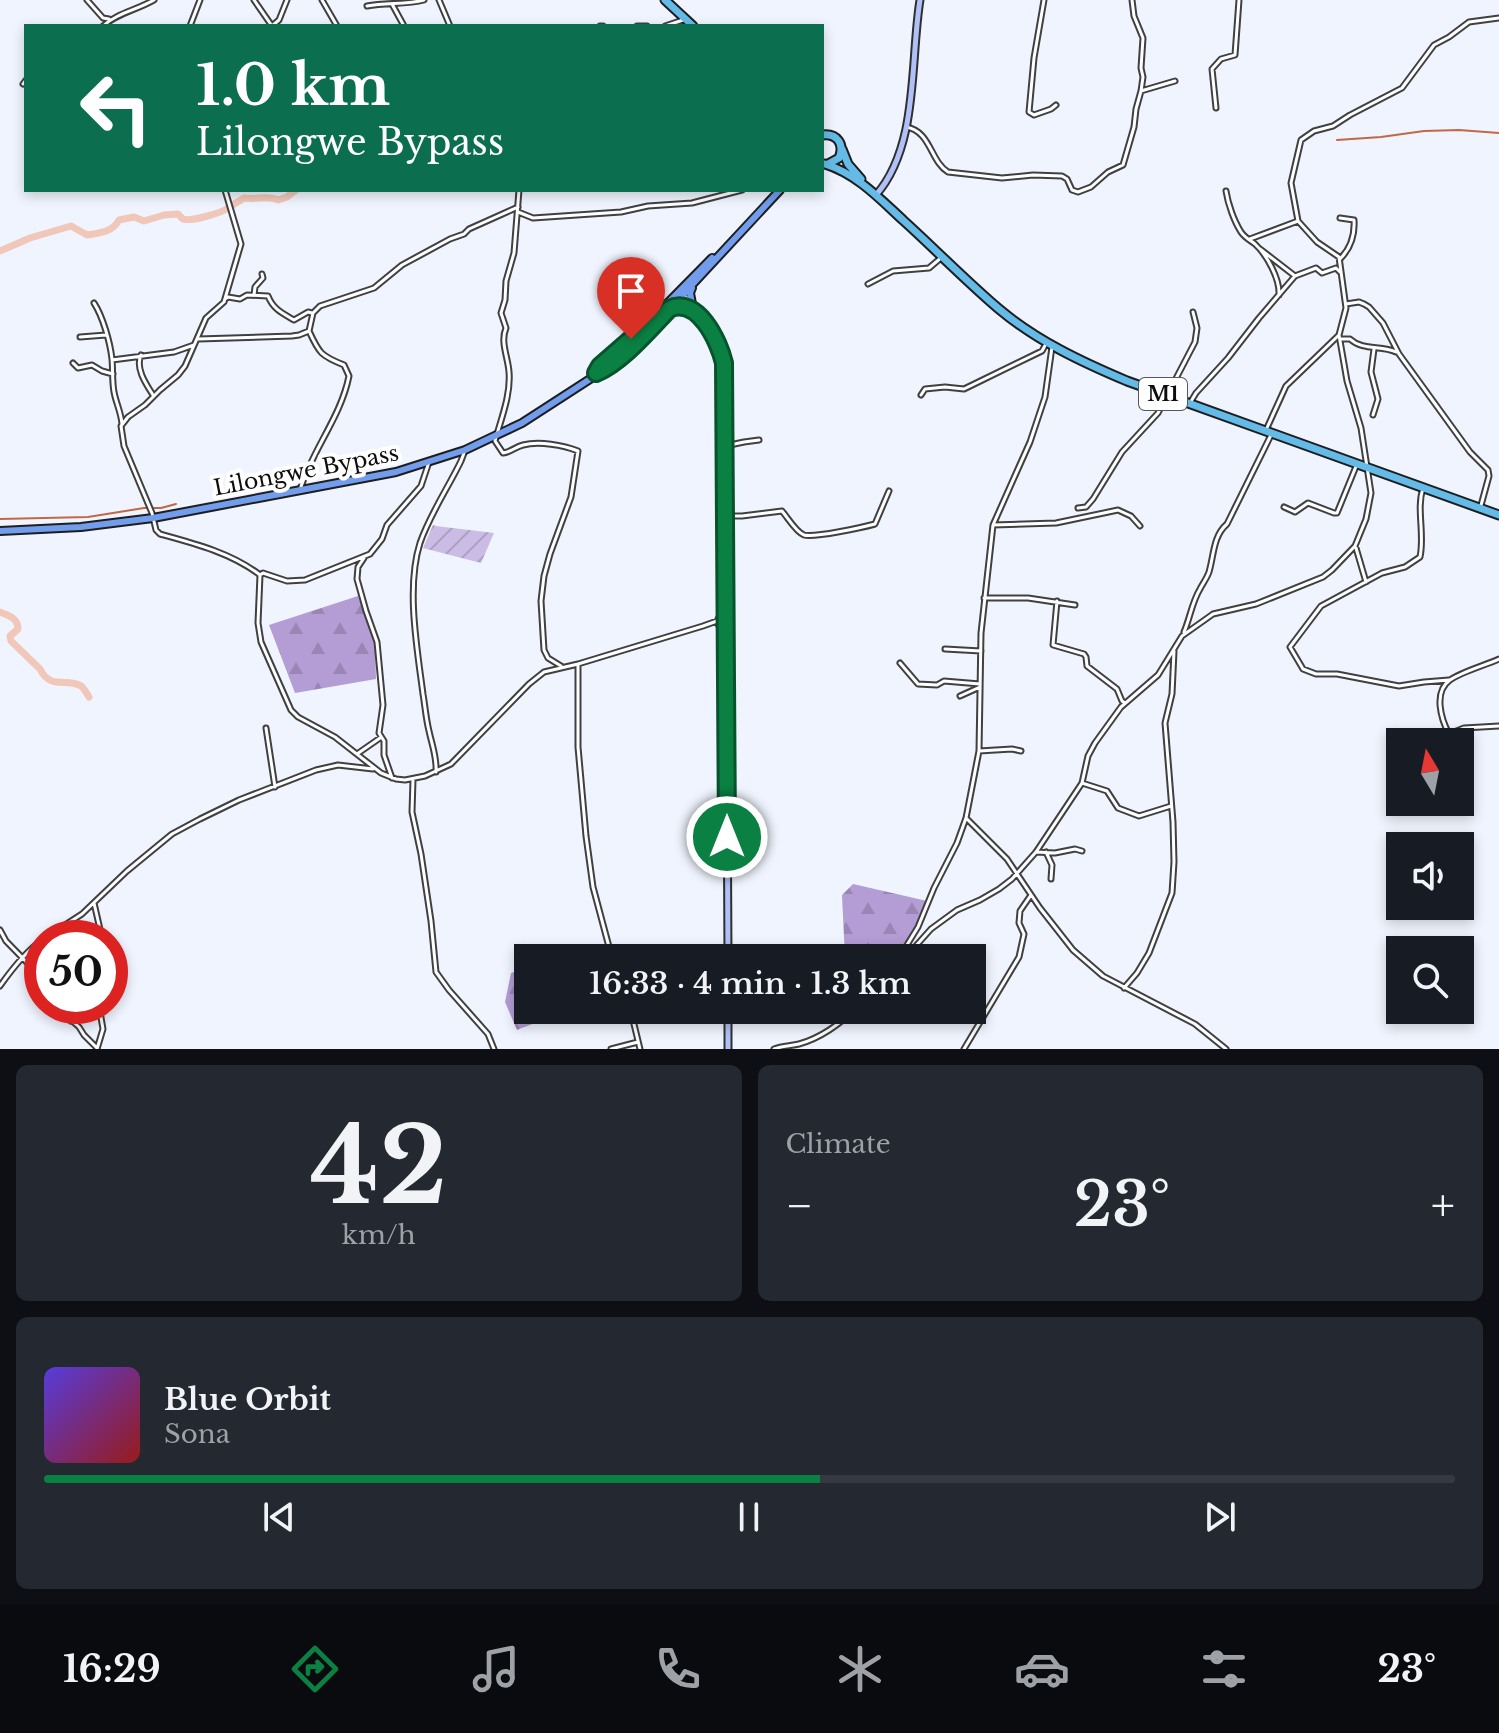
<!DOCTYPE html>
<html lang="en">
<head>
<meta charset="utf-8">
<style>
  body { margin:0; font-family:"Libre Baskerville",serif; background:#242831; color:#f1f3f6; height:100vh; display:flex; flex-direction:column; font-size:30px; white-space:nowrap }
  * { box-sizing:border-box; margin:0 }
  p { font-size:26px; color:#9ea1a6 }
  .icon { flex:none; width:44px; height:44px; fill:none; stroke:currentColor; stroke-width:2; stroke-linecap:round; stroke-linejoin:round }
  .map { position:relative; height:1049px; overflow:hidden }
  .details { display:flex; flex-direction:column; gap:16px; padding:16px; background:#0d0f14; flex:1 }
  .details>* { flex:none }
  .banner { position:absolute; left:24px; top:24px; width:800px; height:168px; border-radius:0px; box-shadow:0 4px 12px #0003; background:#0b6e4f; color:#fff; overflow:hidden }
  .needle { width:52px; rotate:350deg }
  .buttons { position:absolute; left:1386px; top:728px; display:grid; gap:16px }
  .buttons a { display:grid; place-items:center; width:88px; height:88px; border-radius:0px; background:#171b24; box-shadow:0 4px 12px #0003; font-size:40px }
  .speed { position:absolute; left:24px; top:920px; display:flex; gap:16px; font-size:40px; font-weight:700; text-align:center }
  .speed>* { display:grid; place-content:center; width:104px; height:104px; border-radius:50%; background:#171b24; box-shadow:0 4px 12px #0003; line-height:1 }
  .speed .limit { border:12px solid #d22; background:#fff; color:#111 }
  .pin { position:absolute; display:grid; place-items:center; width:68px; height:68px; color:#fff; margin:-82px -34px; border-radius:50% 50% 50% 0; rotate:-45deg; box-shadow:0 0 8px #0007 }
  .pin .icon { rotate:45deg }
  .me { position:absolute; width:88px; margin:-44px; rotate:0deg; stroke-linejoin:round; filter:drop-shadow(0 0 6px #0008) }
  .turn { display:flex; align-items:center; gap:28px; height:168px; padding:0 40px; font-size:36px }
  .turn .icon { width:104px; height:104px; stroke-width:2.5 }
  .turn b { display:block; font-size:56px; line-height:68px }
  .big { font-size:60px; font-weight:600; line-height:1.1 }
  .details .card { flex:1; display:flex; flex-direction:column; justify-content:center; gap:12px; min-width:0; padding:0 28px; border-radius:12px; background:#242831 }
  .details .dial { align-items:center; gap:0 }
  .dial b { font-size:104px; line-height:1 }
  .song { display:flex; align-items:center; gap:24px }
  .cover { width:96px; height:96px; border-radius:12px; background:linear-gradient(135deg,hsl(250 70% 55%),hsl(0 70% 35%)) }
  .played { height:8px; border-radius:4px; background:linear-gradient(90deg,#0b8043 55%,#363941 55%) }
  .keys { display:flex; justify-content:space-around; direction:ltr }
  .heat { display:flex; justify-content:space-between; align-items:center; font-size:44px; direction:ltr }
  .details .tiles { flex:1; display:grid; gap:16px; grid-template-columns:1fr 1fr }
  .card:last-child { grid-column:span 2 }
  .trip { position:absolute; left:514px; top:944px; width:472px; height:80px; border-radius:0px; background:#171b24; box-shadow:0 4px 12px #0003; font-weight:600; line-height:80px; text-align:center }
  .tab-bar { display:flex; height:128px; justify-content:space-around; align-items:center; background:#090b0e; color:#9ea1a6 }
  .tab-bar .icon { width:56px; height:56px }
  .tab-bar .on { color:#0b8043 }
  .tab-bar b { font-size:36px; color:#f1f3f6 }
  .map>svg:first-child { display:block }
</style>
</head>
<body>
<div class="map">
<svg width="1499" height="1049" viewBox="0 0 1499 1049">
  <defs>
    <pattern id="forest-firs" width="22" height="20" patternUnits="userSpaceOnUse" patternTransform="scale(2)"><rect width="22" height="20" fill="#b49cd4"/><path d="M5 1l3.5 6h-7zM16 11l3.5 6h-7z" fill="#9a85b5"/></pattern>
    <pattern id="garden-furrows" width="10" height="10" patternUnits="userSpaceOnUse" patternTransform="scale(2)"><rect width="10" height="10" fill="#cbbce5"/><path d="M-1 1l2-2M0 10L10 0M9 11l2-2" fill="none" stroke="#ada0c3"/></pattern>
  </defs>
  <rect width="100%" height="100%" fill="#eff4fe"/>
  <!-- forest -->
  <path fill="url(#forest-firs)" d="M358 596 375 642 376 679 295 693 269 625Z
    M853 884 927 901 915 929 896 958H845L842 895Z
    M528 967V1010H560C549 1020 531 1024 517 1030L505 1002 511 973Z"/>
  <!-- garden -->
  <path fill="url(#garden-furrows)" d="M433 525 436 526 494 533 481 563 423 548Z"/>
  <g fill="none" stroke-linecap="round" stroke-linejoin="round">
    <!-- stream -->
    <path stroke="#c16846" stroke-width="2" d="M1337 140 1381 137 1424 131 1459 130 1499 133
      M0 519 88 517 144 508H161L176 504"/>
    <!-- river -->
    <path stroke="#f0c7b8" stroke-width="7" d="M231 206 244 198C255 200 269 195 278 200L287 197 296 190
      M0 251 30 238 71 226 87 235C99 233 113 232 119 220L134 217 144 221 164 215 178 214C180 216 181 218 183 219 191 222 221 213 228 208
      M0 612C9 616 18 618 18 629L10 636 11 641 40 669C51 691 67 677 81 686 84 688 87 694 89 697"/>
    <defs>
      <path id="street" d="M87 0 103 18 109 19
        M254 0 272 26
        M322 0 337 26
        M439 0 450 26
        M1044 0 1034 58 1029 112 1034 115 1051 109 1056 105
        M392 4 404 26
        M367 6C386 2 406 5 424 0
        M103 26C117 13 137 10 154 0
        M190 26 200 0
        M272 26 279 20 287 0
        M600 26H603
        M637 26H647
        M665 26 686 19
        M23 84 26 80
        M1141 91 1175 81
        M1216 108 1212 69 1221 59 1235 55 1239 0
        M906 127C931 131 930 161 948 172L1002 178 1033 175 1062 176 1067 179 1072 190 1078 192 1091 187 1108 172 1123 165 1134 127 1136 109 1141 91 1143 77 1141 68 1143 38 1134 16 1132 0
        M225 190 241 244 224 302 206 318 185 366 178 375 160 390 145 405 128 417 121 426 124 446 152 513 156 530 160 534C193 543 232 553 260 575L258 623 261 642 291 710 298 717 335 737 381 773 396 779 405 780 425 776 451 764 529 684 544 672 578 664 703 626 717 621 724 607
        M519 190 514 253 506 281 505 300 501 313 506 328C500 342 508 357 509 372 511 395 501 419 495 441L503 453C511 452 515 447 523 445 539 441 563 445 578 451L571 497 550 554 544 576 541 601 544 650 548 658 561 666
        M1226 191C1228 204 1234 221 1241 232 1245 238 1250 240 1255 244 1267 255 1280 279 1279 295
        M518 212 533 218 621 212 648 206 692 203 742 190
        M1250 239 1298 221
        M1260 249 1295 276
        M1340 259C1351 248 1355 235 1354 220L1340 218
        M868 284 893 271 929 268 942 257
        M254 295 255 287 263 278 262 274
        M225 299 228 297 240 299 247 295 268 296C273 309 282 313 294 320L308 312 312 313
        M94 303C103 317 110 342 112 359 113 370 112 381 114 392 116 403 121 412 122 424
        M1346 304 1359 302 1364 304 1369 307 1383 323 1399 354 1470 452 1488 470 1489 476 1480 509
        M80 337 106 335
        M198 339 292 336 299 335 309 331
        M1340 339H1350C1363 351 1381 345 1396 352
        M141 355C135 368 146 384 153 395
        M112 360 174 352 194 345
        M73 363 78 368 92 365 102 371 113 374
        M921 395 925 389 945 387 964 389 1042 351 1047 342
        M1190 403 1196 393 1228 358 1259 318 1295 276 1316 268 1322 273 1336 268 1340 272
        M1373 415 1378 399 1371 372 1374 349
        M1266 430 1286 386 1339 335 1346 308 1339 257 1317 242 1298 221 1291 183 1301 140 1314 131 1333 126 1350 115 1402 88 1434 45 1449 37 1469 22 1499 18
        M725 446 744 442 759 440
        M1423 488C1416 509 1425 534 1420 557L1405 567 1382 573 1321 606 1290 647 1303 669 1316 674H1337L1399 686 1424 682 1449 680
        M300 490C312 450 341 417 349 376L344 365C321 356 319 353 309 331L313 313 320 306 374 288 402 265 450 239 464 234 469 229 518 207
        M1284 507 1295 512 1308 503 1334 513H1337L1357 464
        M1078 508 1086 507 1093 499 1122 452 1158 413 1195 342 1197 328 1193 312
        M725 516H742L782 511C788 518 796 532 804 535 814 538 864 527 875 524L889 491
        M993 525 1056 523 1118 510 1131 516 1140 526
        M1356 548 1366 582
        M364 558 358 567 357 579 366 611 377 642 383 705 379 733 384 741V755L392 778
        M260 575 263 573 287 581 305 580 370 554 382 539 387 525 421 486 429 462
        M984 598H1028L1075 605
        M1057 601 1053 645 1084 654 1086 657 1087 666 1117 689 1122 701 1125 703
        M717 621 724 639
        M1184 632C1190 618 1192 602 1200 589 1203 583 1207 578 1209 572 1214 555 1213 536 1227 524L1272 433
        M945 649 981 651
        M1499 659C1486 665 1461 672 1450 680 1433 692 1441 719 1449 734L1464 728 1499 726
        M900 663 918 684 937 685 944 681 980 684
        M578 664V747L586 836 593 887 612 958
        M960 696 980 687
        M266 728 275 787
        M979 751 1012 749 1021 751
        M357 754 380 738
        M436 772C437 757 432 745 429 731 426 719 425 706 423 694 417 648 406 587 420 543 430 514 448 488 461 461L464 453
        M413 780 412 812 421 854 431 921 436 972 449 990 488 1034 494 1049
        M1082 783 1107 791 1118 808 1139 816 1171 806
        M966 818 1007 859 1040 908 1073 950 1103 976 1195 1024 1226 1049
        M1036 852 1055 853 1075 849 1082 851
        M1046 852 1052 865 1051 879
        M94 903 102 938
        M0 930 6 941 42 978
        M45 938 82 914 127 871 172 834 200 819 239 800 316 770 338 765 373 769
        M899 958 918 927 934 888 957 843 966 818 979 751 981 633 993 525 1030 442 1045 397 1052 347
        M905 958 931 929 957 910 980 900 999 889 1012 879 1036 852 1082 783 1088 756 1095 743 1121 707 1158 675 1182 636 1213 614 1256 604 1323 577 1332 570 1355 546 1366 519 1371 493 1361 428 1347 381 1339 335
        M0 986C12 969 25 952 42 940
        M1124 988 1137 973 1149 953 1172 893 1174 862 1173 822 1165 723 1172 694 1174 651
        M65 1006 70 1019 79 1027 84 1035 97 1048
        M629 1010 633 1020 640 1049
        M71 1021 80 1014 99 1009
        M97 1049 103 1029 99 1006
        M611 1049 638 1042
        M774 1049C782 1046 791 1046 799 1044 821 1038 839 1024 855 1010
        M964 1049 1019 957 1024 934 1019 923 1020 911 1031 895"/>
      <path id="secondary" d="M876 195C919 146 910 61 920 0
        M681 293C702 316 721 339 725 372L728 958
        M728 1010V1049"/>
      <path id="primary" d="M692 304 690 293 692 288
        M673 307 680 305 688 307
        M596 373 600 366 645 326 712 258
        M0 531 81 527 153 518 396 472 465 450 522 423 604 370 620 357 663 316 780 190"/>
      <path id="highway" d="M665 0 693 26
        M822 135C837 133 845 144 839 158L828 164
        M842 149 848 164 861 179
        M825 164C857 174 880 199 904 221 936 250 966 281 999 309 1037 341 1082 362 1127 381L1499 515"/>
    </defs>
    <!-- street casing -->
    <use href="#street" stroke="#404040" stroke-width="7"/>
    <!-- secondary casing -->
    <use href="#secondary" stroke="#2f2f2f" stroke-width="9"/>
    <!-- primary casing -->
    <use href="#primary" stroke="#1e1e1e" stroke-width="10"/>
    <!-- highway casing -->
    <use href="#highway" stroke="#1e1e1e" stroke-width="11"/>
    <!-- street -->
    <use href="#street" stroke="#fff" stroke-width="3"/>
    <!-- secondary -->
    <use href="#secondary" stroke="#b0c1f8" stroke-width="5"/>
    <!-- primary -->
    <use href="#primary" stroke="#719dec" stroke-width="6"/>
    <!-- highway -->
    <use href="#highway" stroke="#64bbe7" stroke-width="7"/>
  </g>
  <g fill="none" stroke-linecap="round" stroke-linejoin="round">
    <defs>
      <path id="route" d="M631 339 600 366 596 373C622 362 649 330 669 309 697 295 719 341 724 363L727 837"/>
    </defs>
    <!-- route casing -->
    <use href="#route" stroke="#07532c" stroke-width="20"/>
    <!-- route -->
    <use href="#route" stroke="#0b8043" stroke-width="14"/>
  </g>
  <g text-anchor="middle" stroke-width="8" stroke-linejoin="round" paint-order="stroke">
    <!-- shield labels -->
    <rect fill="#fff" stroke="#565656" stroke-width="2" x="1139" y="378" width="48" height="32" rx="6"/>
    <g font-size="20" font-weight="bold" fill="#0d0d0d">
      <text x="1163" y="401">M1</text>
    </g>
    <!-- street labels -->
    <g font-size="22" fill="#0d0d0d" stroke="#fff">
      <text transform="translate(306 470) rotate(-11)" y="8">Lilongwe Bypass</text>
    </g>
  </g>
</svg>
<div class="buttons">
<a><svg class="needle" viewBox="-14 -14 28 28"><path d="M0-13l5 13h-10z" fill="#e53935"/><path d="M0 13l5-13h-10z" fill="#9ea1a6"/></svg></a>
<a><svg class="icon" aria-label="sound" viewBox="0 0 24 24"><path d="M4 9h4l5-4v14l-5-4H4zM17 9q2 3 0 6"/></svg></a>
<a><svg class="icon" aria-label="search" viewBox="0 0 24 24"><circle cx="10" cy="10" r="6"/><path d="M15 15l6 6"/></svg></a>
</div>
<div class="speed"><div class="limit">50</div></div>
<div class="pin" style="left:631px;top:339px;background:#d93025"><svg class="icon" aria-label="arrive" viewBox="0 0 24 24"><path d="M6 21V4h12l-3 4 3 4H6"/></svg></div>
<svg class="me" style="left:727px;top:837px" viewBox="-20 -20 40 40"><circle r="17" fill="#0b8043" stroke="#fff" stroke-width="3"/><path d="M0-11L8 9 0 5-8 9z" fill="#fff"/></svg>
<div class="trip">16:33 · 4 min · 1.3 km</div>
<div class="banner">
<div class="turn"><svg class="icon" aria-label="left" viewBox="0 0 24 24"><path d="M17 20v-9H6M10 6l-5 5 5 5"/></svg><div><b>1.0 km</b>Lilongwe Bypass</div></div>
</div>
</div>
<section class="details">
<div class="tiles">
<div class="card dial"><b>42</b><p>km/h</p></div>
<div class="card"><p>Climate</p>
<div class="heat"><a>−</a><b class="big">23°</b><a>+</a></div>
</div>
<div class="card">
<div class="song"><i class="cover"></i><div><b>Blue Orbit</b><p>Sona</p></div></div>
<div class="played"></div>
<div class="keys"><svg class="icon" aria-label="previous" viewBox="0 0 24 24"><path d="M18 5L8 12l10 7zM5 5v14"/></svg><svg class="icon" aria-label="pause" viewBox="0 0 24 24"><path d="M8 5v14M16 5v14"/></svg><svg class="icon" aria-label="next" viewBox="0 0 24 24"><path d="M6 5l10 7-10 7zM19 5v14"/></svg></div>
</div>
</div>
</section>
<nav class="tab-bar">
<b>16:29</b>
<svg class="icon on" aria-label="directions" viewBox="0 0 24 24"><path d="M12 3l9 9-9 9-9-9zM9 14v-3h6M13 9l2 2-2 2"/></svg>
<svg class="icon" aria-label="music" viewBox="0 0 24 24"><path d="M9 18V5l10-2v13"/><circle cx="6" cy="18" r="3"/><circle cx="16" cy="16" r="3"/></svg>
<svg class="icon" aria-label="phone" viewBox="0 0 24 24"><path d="M5 4h4l2 5-3 2q2 4 5 5l2-3 5 2v4C11 20 4 13 5 4z"/></svg>
<svg class="icon" aria-label="climate" viewBox="0 0 24 24"><path d="M12 3v18M4 7l16 10M4 17L20 7"/></svg>
<svg class="icon" aria-label="car" viewBox="0 0 24 24"><path d="M5 17H2v-5l4-1 3-4h7l3 4 3 1v5h-3M9 17h6M6 11h13"/><circle cx="7" cy="17" r="2"/><circle cx="17" cy="17" r="2"/></svg>
<svg class="icon" aria-label="filters" viewBox="0 0 24 24"><path d="M4 7h16M4 17h16"/><circle cx="9" cy="7" r="2"/><circle cx="15" cy="17" r="2"/></svg>
<b>23°</b>
</nav>
</body>
</html>
